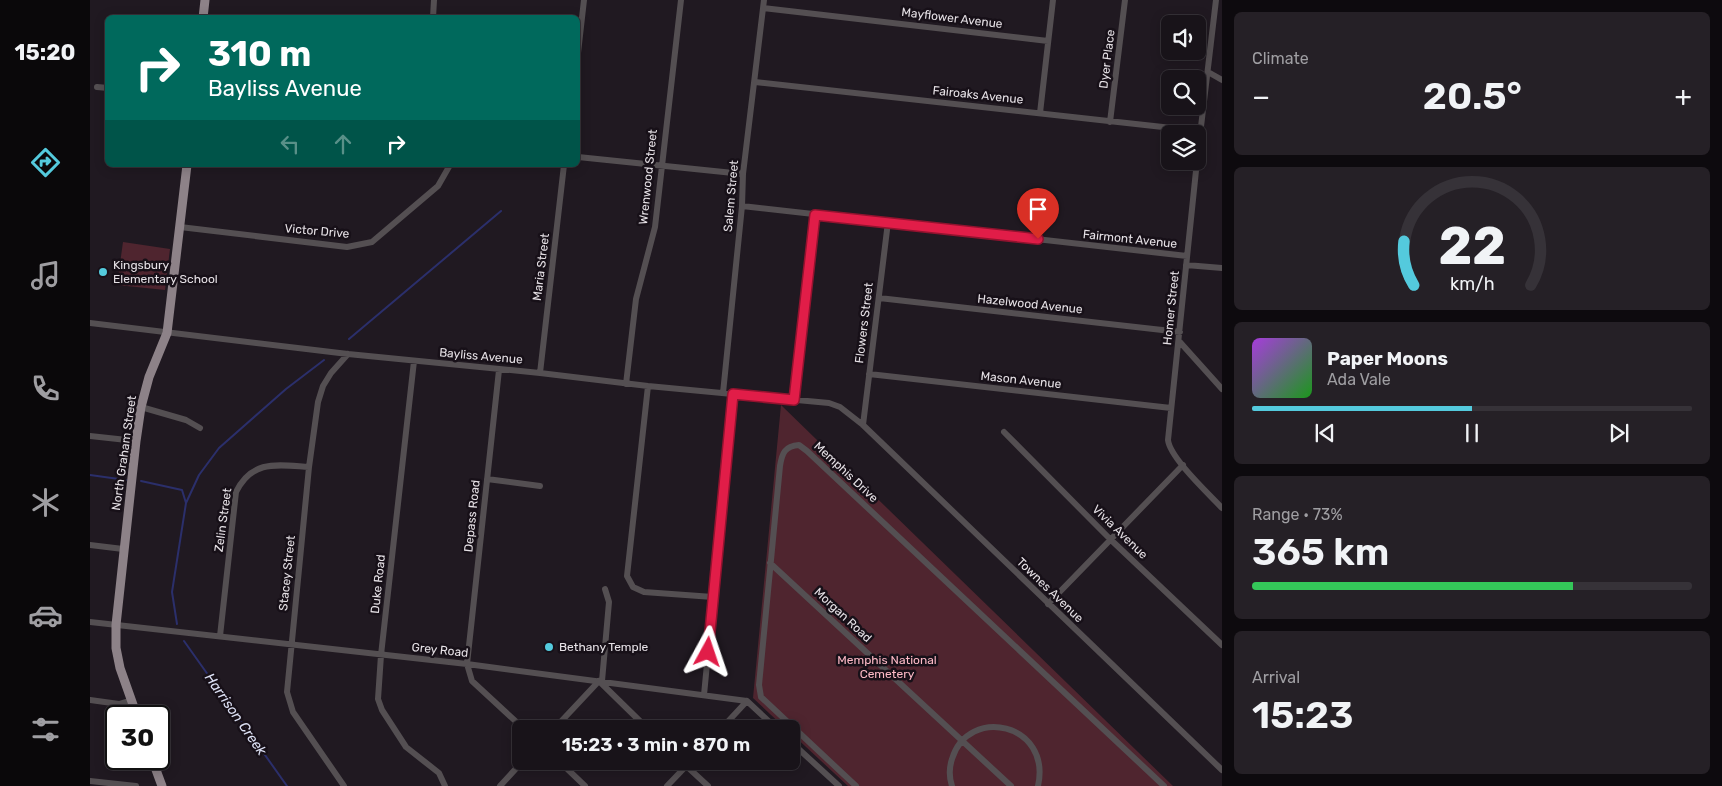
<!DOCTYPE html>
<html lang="en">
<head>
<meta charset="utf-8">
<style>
  body { margin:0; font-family:Rubik,sans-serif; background:#252026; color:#f1f3f6; height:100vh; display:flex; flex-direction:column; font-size:19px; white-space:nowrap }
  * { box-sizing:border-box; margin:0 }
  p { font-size:16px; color:#9f9ea2 }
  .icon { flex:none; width:28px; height:28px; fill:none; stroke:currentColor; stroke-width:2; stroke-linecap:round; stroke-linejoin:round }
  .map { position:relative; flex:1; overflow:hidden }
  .sheet { display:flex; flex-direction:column; gap:12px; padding:12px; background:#0d0a0e; width:500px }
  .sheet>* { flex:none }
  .top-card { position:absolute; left:15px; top:15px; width:475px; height:152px; border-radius:8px; box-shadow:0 2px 12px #0003,0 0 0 1px #363238; background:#00695c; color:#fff; overflow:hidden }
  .buttons { position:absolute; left:1071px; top:15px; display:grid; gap:10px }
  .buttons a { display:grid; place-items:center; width:45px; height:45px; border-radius:8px; background:#181319; box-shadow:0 2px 12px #0003,0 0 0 1px #363238; font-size:25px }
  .speed { position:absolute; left:15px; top:705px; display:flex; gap:10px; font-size:25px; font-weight:700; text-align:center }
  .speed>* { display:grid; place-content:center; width:65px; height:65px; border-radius:50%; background:#181319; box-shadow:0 2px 12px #0003,0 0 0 1px #363238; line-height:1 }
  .speed .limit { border:2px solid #111; border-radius:8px; background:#fff; color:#111 }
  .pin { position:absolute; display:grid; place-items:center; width:42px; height:42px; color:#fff; margin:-51px -21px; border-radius:50% 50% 50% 0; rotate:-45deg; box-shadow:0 0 5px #0007 }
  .pin .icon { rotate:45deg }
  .me { position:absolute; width:55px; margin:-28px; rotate:5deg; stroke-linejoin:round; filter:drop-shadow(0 0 4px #0008) }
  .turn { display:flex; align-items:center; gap:18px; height:105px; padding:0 20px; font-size:22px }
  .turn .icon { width:65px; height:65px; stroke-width:2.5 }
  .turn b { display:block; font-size:35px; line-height:42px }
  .lanes { display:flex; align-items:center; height:48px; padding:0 20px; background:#0003; justify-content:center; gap:25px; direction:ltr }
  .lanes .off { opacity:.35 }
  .big { font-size:38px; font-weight:600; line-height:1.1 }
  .sheet .tile { flex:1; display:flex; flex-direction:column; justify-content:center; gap:8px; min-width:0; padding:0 18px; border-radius:8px; background:#252026 }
  .sheet .dial { align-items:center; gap:0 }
  .dial svg { height:130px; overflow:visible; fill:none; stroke:#363238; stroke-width:7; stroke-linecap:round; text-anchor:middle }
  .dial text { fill:#f1f3f6; stroke:none }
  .song { display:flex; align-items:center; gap:15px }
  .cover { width:60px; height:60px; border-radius:8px; background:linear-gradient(135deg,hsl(280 70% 55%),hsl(120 70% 35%)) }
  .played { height:5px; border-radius:2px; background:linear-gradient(90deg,#54cadd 50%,#363238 50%) }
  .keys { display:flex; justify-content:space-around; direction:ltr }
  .heat { display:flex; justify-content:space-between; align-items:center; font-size:28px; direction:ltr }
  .charge { height:8px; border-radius:4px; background:linear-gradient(90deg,#34c759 73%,#363238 0) }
  .trip { position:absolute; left:422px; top:720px; width:288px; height:50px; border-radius:8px; background:#181319; box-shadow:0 2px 12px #0003,0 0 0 1px #363238; font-weight:600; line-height:50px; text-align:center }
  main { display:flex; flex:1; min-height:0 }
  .menu { display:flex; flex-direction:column; width:90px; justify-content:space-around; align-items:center; background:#0a080a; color:#9f9ea2 }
  .menu .icon { width:35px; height:35px }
  .menu .on { color:#54cadd }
  .menu b { font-size:22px; color:#f1f3f6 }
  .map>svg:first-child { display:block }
</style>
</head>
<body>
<main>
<nav class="menu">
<b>15:20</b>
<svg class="icon on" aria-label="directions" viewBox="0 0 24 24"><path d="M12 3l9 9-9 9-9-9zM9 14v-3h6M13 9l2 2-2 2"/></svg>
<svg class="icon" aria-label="music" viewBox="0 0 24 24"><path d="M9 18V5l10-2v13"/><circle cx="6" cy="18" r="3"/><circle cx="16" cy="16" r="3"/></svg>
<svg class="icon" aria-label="phone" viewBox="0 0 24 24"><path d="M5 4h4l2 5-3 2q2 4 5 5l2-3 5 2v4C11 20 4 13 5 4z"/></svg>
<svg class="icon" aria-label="climate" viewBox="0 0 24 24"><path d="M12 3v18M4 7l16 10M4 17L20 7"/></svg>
<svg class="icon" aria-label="car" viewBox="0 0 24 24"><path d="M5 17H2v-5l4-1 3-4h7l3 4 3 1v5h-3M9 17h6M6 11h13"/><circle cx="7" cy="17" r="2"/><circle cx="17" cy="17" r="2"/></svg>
<svg class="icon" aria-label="filters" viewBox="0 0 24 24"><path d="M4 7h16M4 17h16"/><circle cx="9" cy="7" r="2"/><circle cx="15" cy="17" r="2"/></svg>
</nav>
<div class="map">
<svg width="1132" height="786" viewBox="0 0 1132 786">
  <rect width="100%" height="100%" fill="#201921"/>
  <!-- green -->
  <path fill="#4f252f" d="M33 242 80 249 75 290 27 285Z
    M691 405 1083 786H758L701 733V729H696L663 698Z"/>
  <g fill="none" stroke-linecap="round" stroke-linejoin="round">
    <!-- stream -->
    <path stroke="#2b2f6b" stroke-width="2" d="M259 339 411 211
      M0 475 36 480
      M51 481 92 490 96 503 82 592 87 624
      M96 503 109 475 129 448 196 389 234 360
      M94 641 197 786"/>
    <!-- minor -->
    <path stroke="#544f52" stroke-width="6" d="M673 8 958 41
      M343 18 344 0
      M488 53 494 0
      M1118 72 1132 80
      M665 82 1109 131
      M7 87 18 88
      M950 113 963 0
      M1020 122 1035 0
      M1108 152 1126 0
      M488 157 653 174
      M1107 161 1078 440C1080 458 1119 494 1132 508
      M652 206 1097 256
      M90 227 257 247 282 242 348 186 360 165
      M1096 265 1132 268
      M789 298 1090 332
      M0 323 258 354 450 373 558 386 739 403 750 407 773 425 1132 770
      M1089 341 1132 389
      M324 361 291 655 288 699 292 710 316 747 349 773 355 786
      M409 370 377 664 382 681 434 729
      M450 373 474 165
      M779 374 1081 408
      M536 384 546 299 565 227 591 0
      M558 386 537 576 543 587 554 592 623 597
      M633 393 652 206 653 174 674 0
      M704 400 725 215
      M51 407 96 420 110 428
      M773 425 798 222
      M914 432 1020 539 1132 645
      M0 436 46 441
      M397 479 450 486
      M0 545 33 549
      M680 563 921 786
      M958 604 1093 465
      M0 622 377 664 657 701 687 729
      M130 636 146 492C162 459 188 465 219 467
      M512 681 519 602 515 589
      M614 695 643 394
      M0 700 29 704 42 700
      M464 729 509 681 558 729
      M631 729 657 701
      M701 742 749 786
      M469 761 495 786
      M591 761 618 786
      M0 781 46 786
      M254 786 203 712 197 692 219 467 228 402 233 386 241 373 258 354
      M410 786 433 761
      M577 786 601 761
      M766 786 671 697 669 685 690 466C692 453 695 446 709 445L717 451 1074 786
      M862 786C859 777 859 768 862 759 878 705 962 723 948 786"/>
    <!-- major -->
    <path stroke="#8d8288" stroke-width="9" d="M113 18 115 0
      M47 716 30 668 26 648V625L46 441 51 407 59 377 77 333 97 165
      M62 759 72 786"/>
  </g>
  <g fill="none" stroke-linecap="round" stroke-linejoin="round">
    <defs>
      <path id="route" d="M618 652 643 394 704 400 725 215 948 239"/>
    </defs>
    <!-- route casing -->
    <use href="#route" stroke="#92132f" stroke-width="12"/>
    <!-- route -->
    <use href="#route" stroke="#e11d48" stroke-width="9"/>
  </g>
  <!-- markers -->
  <g fill="#54cadd" stroke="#171018" stroke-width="2">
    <circle cx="13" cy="272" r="5"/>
    <circle cx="459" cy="647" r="5"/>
  </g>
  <g text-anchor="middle" stroke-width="5" stroke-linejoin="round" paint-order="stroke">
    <!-- street labels -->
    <g font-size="12" fill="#e6e1e6" stroke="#171018">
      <text transform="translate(862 18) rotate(7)" y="4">Mayflower Avenue</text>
      <text transform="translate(1017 59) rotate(-83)" y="4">Dyer Place</text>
      <text transform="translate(888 95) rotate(6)" y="4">Fairoaks Avenue</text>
      <text transform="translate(558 177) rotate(-84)" y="4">Wrenwood Street</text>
      <text transform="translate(641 196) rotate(-85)" y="4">Salem Street</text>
      <text transform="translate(227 231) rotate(5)" y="4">Victor Drive</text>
      <text transform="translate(1040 239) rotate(6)" y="4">Fairmont Avenue</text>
      <text transform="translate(451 267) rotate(-83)" y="4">Maria Street</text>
      <text transform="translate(940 304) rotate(6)" y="4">Hazelwood Avenue</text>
      <text transform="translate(1081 308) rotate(-84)" y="4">Homer Street</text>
      <text transform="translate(774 323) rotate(-83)" y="4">Flowers Street</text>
      <text transform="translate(391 356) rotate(5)" y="4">Bayliss Avenue</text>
      <text transform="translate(931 380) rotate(6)" y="4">Mason Avenue</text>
      <text transform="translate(34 453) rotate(-82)" y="4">North Graham Street</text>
      <text transform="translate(756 472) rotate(43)" y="4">Memphis Drive</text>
      <text transform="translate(382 516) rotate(-84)" y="4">Depass Road</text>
      <text transform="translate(133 520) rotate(-82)" y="4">Zelin Street</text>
      <text transform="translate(1030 532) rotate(44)" y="4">Vivia Avenue</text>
      <text transform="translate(197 573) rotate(-84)" y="4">Stacey Street</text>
      <text transform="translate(288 584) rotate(-84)" y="4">Duke Road</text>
      <text transform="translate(960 590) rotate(44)" y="4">Townes Avenue</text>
      <text transform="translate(753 615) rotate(43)" y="4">Morgan Road</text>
      <text transform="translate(350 650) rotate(6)" y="4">Grey Road</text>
    </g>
    <!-- poi labels -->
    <g font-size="12" fill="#e6e1e6" stroke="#171018" text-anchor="start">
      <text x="23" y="269">Kingsbury<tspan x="23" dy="14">Elementary School</tspan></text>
      <text x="469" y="651">Bethany Temple</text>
    </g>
    <!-- park labels -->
    <g font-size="12" fill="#febac7" stroke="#171018">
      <text x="797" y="664">Memphis National<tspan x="797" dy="14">Cemetery</tspan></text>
    </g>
    <!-- water labels -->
    <g font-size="14" font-style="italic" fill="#dce0f4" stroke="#171018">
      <text transform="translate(146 714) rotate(55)" y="5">Harrison Creek</text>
    </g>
  </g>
</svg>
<div class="buttons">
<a><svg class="icon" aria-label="sound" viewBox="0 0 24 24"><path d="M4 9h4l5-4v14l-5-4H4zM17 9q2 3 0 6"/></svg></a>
<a><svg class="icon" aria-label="search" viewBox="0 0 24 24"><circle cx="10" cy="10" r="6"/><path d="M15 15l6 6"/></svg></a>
<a><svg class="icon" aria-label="layers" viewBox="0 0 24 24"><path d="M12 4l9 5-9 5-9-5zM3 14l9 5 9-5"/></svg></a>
</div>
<div class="speed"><div class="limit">30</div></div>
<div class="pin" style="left:948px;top:239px;background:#d93025"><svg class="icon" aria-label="arrive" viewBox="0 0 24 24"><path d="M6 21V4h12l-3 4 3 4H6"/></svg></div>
<svg class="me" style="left:618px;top:652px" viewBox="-20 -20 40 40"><path d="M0-17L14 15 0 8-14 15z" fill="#e11d48" stroke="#fff" stroke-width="4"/></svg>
<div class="trip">15:23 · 3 min · 870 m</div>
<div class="top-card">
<div class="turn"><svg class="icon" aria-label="right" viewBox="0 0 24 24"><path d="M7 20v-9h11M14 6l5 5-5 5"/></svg><div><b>310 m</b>Bayliss Avenue</div></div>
<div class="lanes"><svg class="icon off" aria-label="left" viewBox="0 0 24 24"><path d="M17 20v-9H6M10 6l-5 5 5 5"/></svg><svg class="icon off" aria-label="ahead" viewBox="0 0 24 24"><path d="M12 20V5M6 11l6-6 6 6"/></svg><svg class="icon" aria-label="right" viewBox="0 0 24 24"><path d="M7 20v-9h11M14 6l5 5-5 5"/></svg></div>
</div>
</div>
<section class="sheet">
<div class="tile"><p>Climate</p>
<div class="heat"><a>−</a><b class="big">20.5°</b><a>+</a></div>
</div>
<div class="tile dial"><svg viewBox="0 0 100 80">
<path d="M14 69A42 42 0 1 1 86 69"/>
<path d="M14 69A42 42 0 0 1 8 42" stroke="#54cadd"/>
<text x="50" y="56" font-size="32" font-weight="700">22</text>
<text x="50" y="72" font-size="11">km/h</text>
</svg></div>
<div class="tile">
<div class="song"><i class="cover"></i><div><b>Paper Moons</b><p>Ada Vale</p></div></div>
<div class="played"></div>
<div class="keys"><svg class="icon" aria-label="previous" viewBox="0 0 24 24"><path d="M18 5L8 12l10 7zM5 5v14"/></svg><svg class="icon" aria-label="pause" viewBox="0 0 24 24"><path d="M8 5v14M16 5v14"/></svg><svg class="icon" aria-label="next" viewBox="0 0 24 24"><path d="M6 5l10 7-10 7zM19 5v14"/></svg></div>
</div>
<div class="tile"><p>Range · 73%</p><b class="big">365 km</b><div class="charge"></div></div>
<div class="tile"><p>Arrival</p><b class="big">15:23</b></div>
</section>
</main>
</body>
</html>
